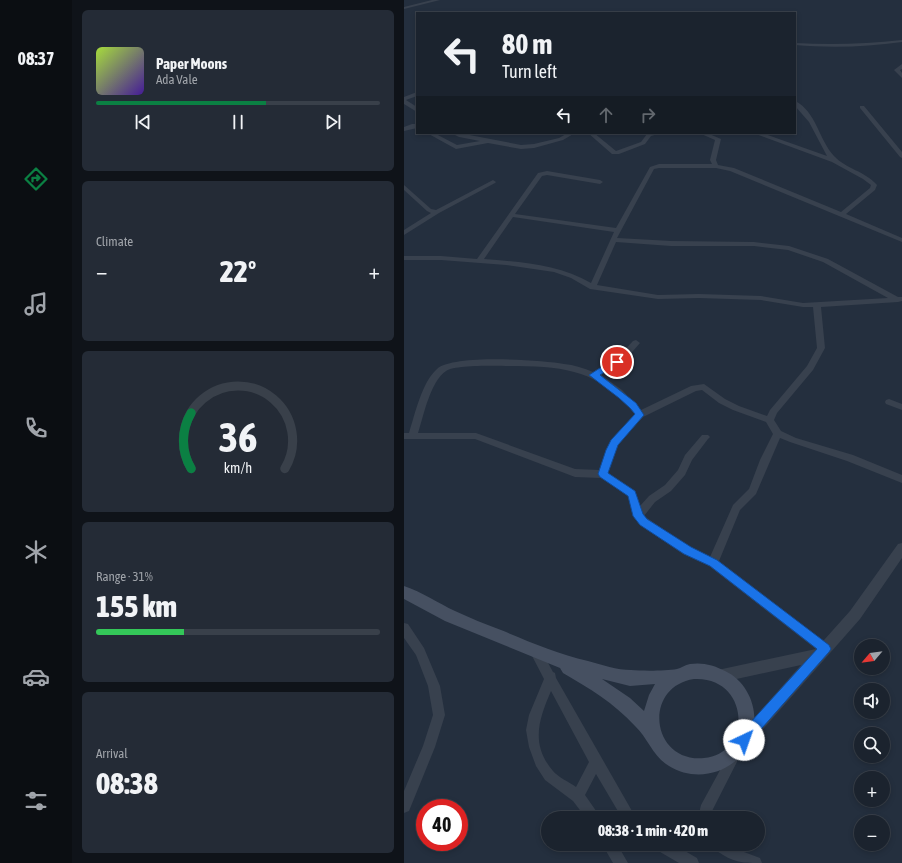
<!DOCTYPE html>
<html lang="en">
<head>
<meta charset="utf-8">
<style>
  body { margin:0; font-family:"Asap Condensed",sans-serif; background:#242b36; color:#f1f3f6; height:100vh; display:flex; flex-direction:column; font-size:15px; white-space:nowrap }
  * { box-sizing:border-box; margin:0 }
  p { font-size:13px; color:#a0a4aa }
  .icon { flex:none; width:22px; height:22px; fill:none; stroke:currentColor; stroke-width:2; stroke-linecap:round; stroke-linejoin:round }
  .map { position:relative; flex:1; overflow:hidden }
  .side { display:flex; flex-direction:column; gap:10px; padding:10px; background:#0f1319; width:332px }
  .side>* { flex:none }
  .guide { position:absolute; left:12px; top:12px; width:380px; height:122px; border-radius:0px; box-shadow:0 2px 6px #0003,0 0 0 1px #39404a; background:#1b232e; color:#f1f3f6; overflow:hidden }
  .needle { width:26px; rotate:241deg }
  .buttons { position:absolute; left:450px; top:639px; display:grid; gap:8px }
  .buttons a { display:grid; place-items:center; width:36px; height:36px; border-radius:50%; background:#1b232e; box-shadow:0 2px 6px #0003,0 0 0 1px #39404a; font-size:20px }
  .speed { position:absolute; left:12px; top:799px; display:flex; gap:8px; font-size:20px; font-weight:700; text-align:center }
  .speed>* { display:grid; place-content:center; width:52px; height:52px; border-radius:50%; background:#1b232e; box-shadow:0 2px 6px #0003,0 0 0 1px #39404a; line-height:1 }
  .speed .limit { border:6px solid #d22; background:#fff; color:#111 }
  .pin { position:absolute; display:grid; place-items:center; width:34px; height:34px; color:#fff; margin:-17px; border:2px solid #fff; border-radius:50%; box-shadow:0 1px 4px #0007 }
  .me { position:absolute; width:44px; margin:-22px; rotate:42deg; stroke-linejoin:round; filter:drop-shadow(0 0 3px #0008) }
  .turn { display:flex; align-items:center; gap:14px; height:84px; padding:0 20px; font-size:18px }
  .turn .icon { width:52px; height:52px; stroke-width:2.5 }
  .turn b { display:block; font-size:28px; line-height:34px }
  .lanes { display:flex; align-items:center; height:38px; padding:0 20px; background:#0003; justify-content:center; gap:20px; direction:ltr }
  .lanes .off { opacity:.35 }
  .big { font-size:30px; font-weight:800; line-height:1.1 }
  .side .widget { flex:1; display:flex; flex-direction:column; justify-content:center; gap:6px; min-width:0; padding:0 14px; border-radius:6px; background:#242b36 }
  .side .dial { align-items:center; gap:0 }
  .dial svg { height:104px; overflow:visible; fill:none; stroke:#39404a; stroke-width:7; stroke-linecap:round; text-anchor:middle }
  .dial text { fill:#f1f3f6; stroke:none }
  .song { display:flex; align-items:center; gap:12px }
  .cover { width:48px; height:48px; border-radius:6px; background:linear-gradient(135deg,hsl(80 70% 55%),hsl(260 70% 35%)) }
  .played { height:4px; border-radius:2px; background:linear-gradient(90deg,#0b8043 60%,#39404a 60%) }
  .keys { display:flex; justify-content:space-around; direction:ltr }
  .heat { display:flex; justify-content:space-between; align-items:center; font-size:22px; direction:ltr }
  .charge { height:6px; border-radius:3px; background:linear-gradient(90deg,#34c759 31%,#39404a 0) }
  .trip { position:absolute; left:137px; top:811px; width:224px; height:40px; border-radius:20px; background:#1b232e; box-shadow:0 2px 6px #0003,0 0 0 1px #39404a; font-weight:800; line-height:40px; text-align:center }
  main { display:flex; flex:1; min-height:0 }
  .dock { display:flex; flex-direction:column; width:72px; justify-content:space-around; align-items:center; background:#0b0e12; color:#a0a4aa }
  .dock .icon { width:28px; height:28px }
  .dock .active { color:#0b8043 }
  .dock b { font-size:18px; color:#f1f3f6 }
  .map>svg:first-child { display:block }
</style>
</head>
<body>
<main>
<nav class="dock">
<b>08:37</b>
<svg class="icon active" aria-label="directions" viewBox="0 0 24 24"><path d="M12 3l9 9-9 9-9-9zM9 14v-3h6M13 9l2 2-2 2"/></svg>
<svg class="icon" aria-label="music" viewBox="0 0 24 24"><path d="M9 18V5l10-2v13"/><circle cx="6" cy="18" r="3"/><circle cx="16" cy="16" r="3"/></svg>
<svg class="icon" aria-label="phone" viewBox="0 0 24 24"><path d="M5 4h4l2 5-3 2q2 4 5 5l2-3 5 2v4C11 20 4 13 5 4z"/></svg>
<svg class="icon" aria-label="climate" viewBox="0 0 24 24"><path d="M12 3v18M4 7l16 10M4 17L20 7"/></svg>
<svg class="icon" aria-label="car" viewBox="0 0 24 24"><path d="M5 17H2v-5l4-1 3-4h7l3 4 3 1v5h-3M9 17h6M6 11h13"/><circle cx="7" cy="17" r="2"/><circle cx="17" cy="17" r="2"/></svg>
<svg class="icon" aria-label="filters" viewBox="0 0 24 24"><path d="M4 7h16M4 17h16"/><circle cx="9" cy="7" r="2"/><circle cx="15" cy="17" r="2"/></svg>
</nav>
<section class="side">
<div class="widget">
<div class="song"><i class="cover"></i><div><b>Paper Moons</b><p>Ada Vale</p></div></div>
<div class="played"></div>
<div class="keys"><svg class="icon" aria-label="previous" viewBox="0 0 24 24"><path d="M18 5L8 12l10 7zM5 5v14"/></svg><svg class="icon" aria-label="pause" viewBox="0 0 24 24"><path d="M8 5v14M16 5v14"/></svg><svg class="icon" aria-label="next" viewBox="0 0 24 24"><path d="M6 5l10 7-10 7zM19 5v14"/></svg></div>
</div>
<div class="widget"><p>Climate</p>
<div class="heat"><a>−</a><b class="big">22°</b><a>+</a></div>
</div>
<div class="widget dial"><svg viewBox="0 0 100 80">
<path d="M14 69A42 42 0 1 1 86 69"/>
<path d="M14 69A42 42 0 0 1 14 26" stroke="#0b8043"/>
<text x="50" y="56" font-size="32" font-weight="700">36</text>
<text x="50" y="72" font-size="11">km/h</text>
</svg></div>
<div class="widget"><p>Range · 31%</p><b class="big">155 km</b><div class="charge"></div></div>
<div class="widget"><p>Arrival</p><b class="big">08:38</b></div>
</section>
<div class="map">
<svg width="498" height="863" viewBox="0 0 498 863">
  <rect width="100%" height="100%" fill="#242f3e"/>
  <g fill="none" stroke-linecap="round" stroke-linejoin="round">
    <!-- minor -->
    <path fill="#38414e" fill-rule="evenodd" d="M28 0H36L0 9V7Z
      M498 40V42C462 47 427 48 391 45V43C427 45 462 44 498 40Z
      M498 64V69L496 70 498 73V78L490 70Z
      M13 92V96L2 100 13 107V112L0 104V97Z
      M391 101C412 111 415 140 430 156 442 169 461 171 473 185L471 190 442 214 498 238V242L326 171 312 168H255L250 169 213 238 267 241 350 242 385 246 424 259 494 297H498V301L494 302 417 307 421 348 409 370 373 413 370 420 377 431 392 438 449 455 498 475V483L443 461 386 442 376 438 352 494 336 510 315 561 425 645 427 649 425 653 421 654 417 653 305 566 279 554 236 525 229 516 224 496 197 478 171 477 71 439H0V433H5C11 414 18 382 33 369 50 354 137 360 160 364 170 365 180 368 189 372L216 355 229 341 232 340 236 343 222 359 197 375 218 390 237 410 287 386 300 384 321 399 335 406 363 416 366 410 403 366 413 348 409 307H399L357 300 295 298 254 299 186 289 167 278 150 272 102 265 37 260H0V256H37L73 259 134 173 143 171 196 180 199 182 196 184 143 175 138 176 111 214 212 228 246 167 255 164H308L306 160 311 140 295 133H303L317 139 312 160 314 165 330 168 437 212 466 188 467 185 459 179 428 162 349 133H358L423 156 405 122 391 106ZM109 217 210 232 187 283C155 264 116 262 80 259ZM212 242 267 246H350L384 250 419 262 484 298 399 303 357 296 295 294 254 295 193 285ZM113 366C164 367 194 371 229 412L231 415 207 440 196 470 171 469 72 433H14C20 415 26 382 42 371 52 364 99 366 113 366ZM298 390 315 403 329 410 362 422 369 434 356 460 345 489 329 505 306 557 287 548 240 516 251 502 267 491 281 475 288 460 304 439 306 437 304 435H298L281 455 274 470 261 485 245 496 236 506 231 491 204 473 214 444 239 417 292 391Z
      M456 106H460L498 152V158L496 157 456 108Z
      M8 124H13V128L0 131V127Z
      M23 133H30L53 145 76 141 55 137 47 133H55L117 145 130 144 155 138 164 133H171L159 140 130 148 117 149 84 143 52 149Z
      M184 133H190L212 151 237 142 243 134 258 133 247 136 241 144 215 154H208Z
      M89 180 92 182 91 183 35 213 0 235V230L27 213 23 211 0 190V185L27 209 32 210Z
      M485 399 498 404V410L482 404 481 402 482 400Z
      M0 623 4 624 20 648 36 686 41 715 31 747 5 811 0 813V791L19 746 29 715 24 686 12 655 0 638Z
      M132 647 136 648 149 672 151 673 152 678 232 818H218L192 774 181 795 197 818H182L169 801 141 780 132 766 125 747 122 730 125 715 140 679 126 652 128 648ZM147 691 185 762 172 787C165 782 154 777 149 771 126 744 135 719 147 691Z
      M331 748 335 750 337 754 308 811V818H294L297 805 327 750Z
      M198 844H213L224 863H209Z
      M249 844H269L293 858 295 863H275L251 849Z
      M307 844H325L332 849 356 858 358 863C340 863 331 863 316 853 311 850 309 849 307 844Z"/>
    <!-- tertiary -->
    <path fill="#38414e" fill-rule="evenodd" d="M498 543V558L456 619 345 745 340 748 335 745 332 740 335 735 397 665 314 683 309 681 307 676 309 671 412 649 446 611 494 544Z"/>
    <!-- secondary -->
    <path fill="#465061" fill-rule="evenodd" d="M0 586C18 592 34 603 51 611 66 618 81 624 97 630 126 642 154 654 184 661 198 665 213 670 227 670 238 671 262 671 273 669 277 668 281 665 286 664 298 662 310 665 321 671 341 680 353 704 350 726 345 767 299 787 265 766 249 757 244 738 231 726 210 703 185 688 159 673L156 668 41 621 0 599ZM198 679 226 686 251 684 245 695 240 711 226 698ZM290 679C345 676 350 753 300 758 247 763 238 687 290 679Z"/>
  </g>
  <!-- route -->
  <path fill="#1a73e8" stroke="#114b97" d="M210 359H213L217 362 196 375 232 403 240 415 214 445 204 473 231 491 239 514 243 519 287 547 313 560 425 645 427 649 425 652 344 744 340 746 335 744 333 740 335 735 413 649 306 566 280 554 236 525 229 516 224 496 196 477 194 474 202 450 207 440 231 414 226 408 215 398 185 375Z"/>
</svg>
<div class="buttons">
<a><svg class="needle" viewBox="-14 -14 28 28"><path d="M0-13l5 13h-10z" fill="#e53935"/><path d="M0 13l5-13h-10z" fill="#a0a4aa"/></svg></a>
<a><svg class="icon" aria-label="sound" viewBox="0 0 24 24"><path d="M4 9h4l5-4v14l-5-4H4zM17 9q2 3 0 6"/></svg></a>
<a><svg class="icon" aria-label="search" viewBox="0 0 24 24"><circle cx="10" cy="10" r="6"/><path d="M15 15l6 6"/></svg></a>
<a>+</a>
<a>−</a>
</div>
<div class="speed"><div class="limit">40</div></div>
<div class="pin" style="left:213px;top:362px;background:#d93025"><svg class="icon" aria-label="arrive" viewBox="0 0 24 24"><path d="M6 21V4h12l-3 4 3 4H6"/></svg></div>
<svg class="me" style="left:340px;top:740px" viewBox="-20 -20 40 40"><circle r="19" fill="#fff"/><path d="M0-13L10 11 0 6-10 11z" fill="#1a73e8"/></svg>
<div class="trip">08:38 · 1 min · 420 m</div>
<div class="guide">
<div class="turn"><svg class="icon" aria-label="left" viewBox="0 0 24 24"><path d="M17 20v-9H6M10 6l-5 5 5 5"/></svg><div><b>80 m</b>Turn left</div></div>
<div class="lanes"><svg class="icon" aria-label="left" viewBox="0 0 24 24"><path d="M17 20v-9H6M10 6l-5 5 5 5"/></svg><svg class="icon off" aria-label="ahead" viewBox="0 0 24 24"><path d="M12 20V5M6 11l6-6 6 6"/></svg><svg class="icon off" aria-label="right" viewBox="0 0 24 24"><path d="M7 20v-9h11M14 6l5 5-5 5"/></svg></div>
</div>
</div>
</main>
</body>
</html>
